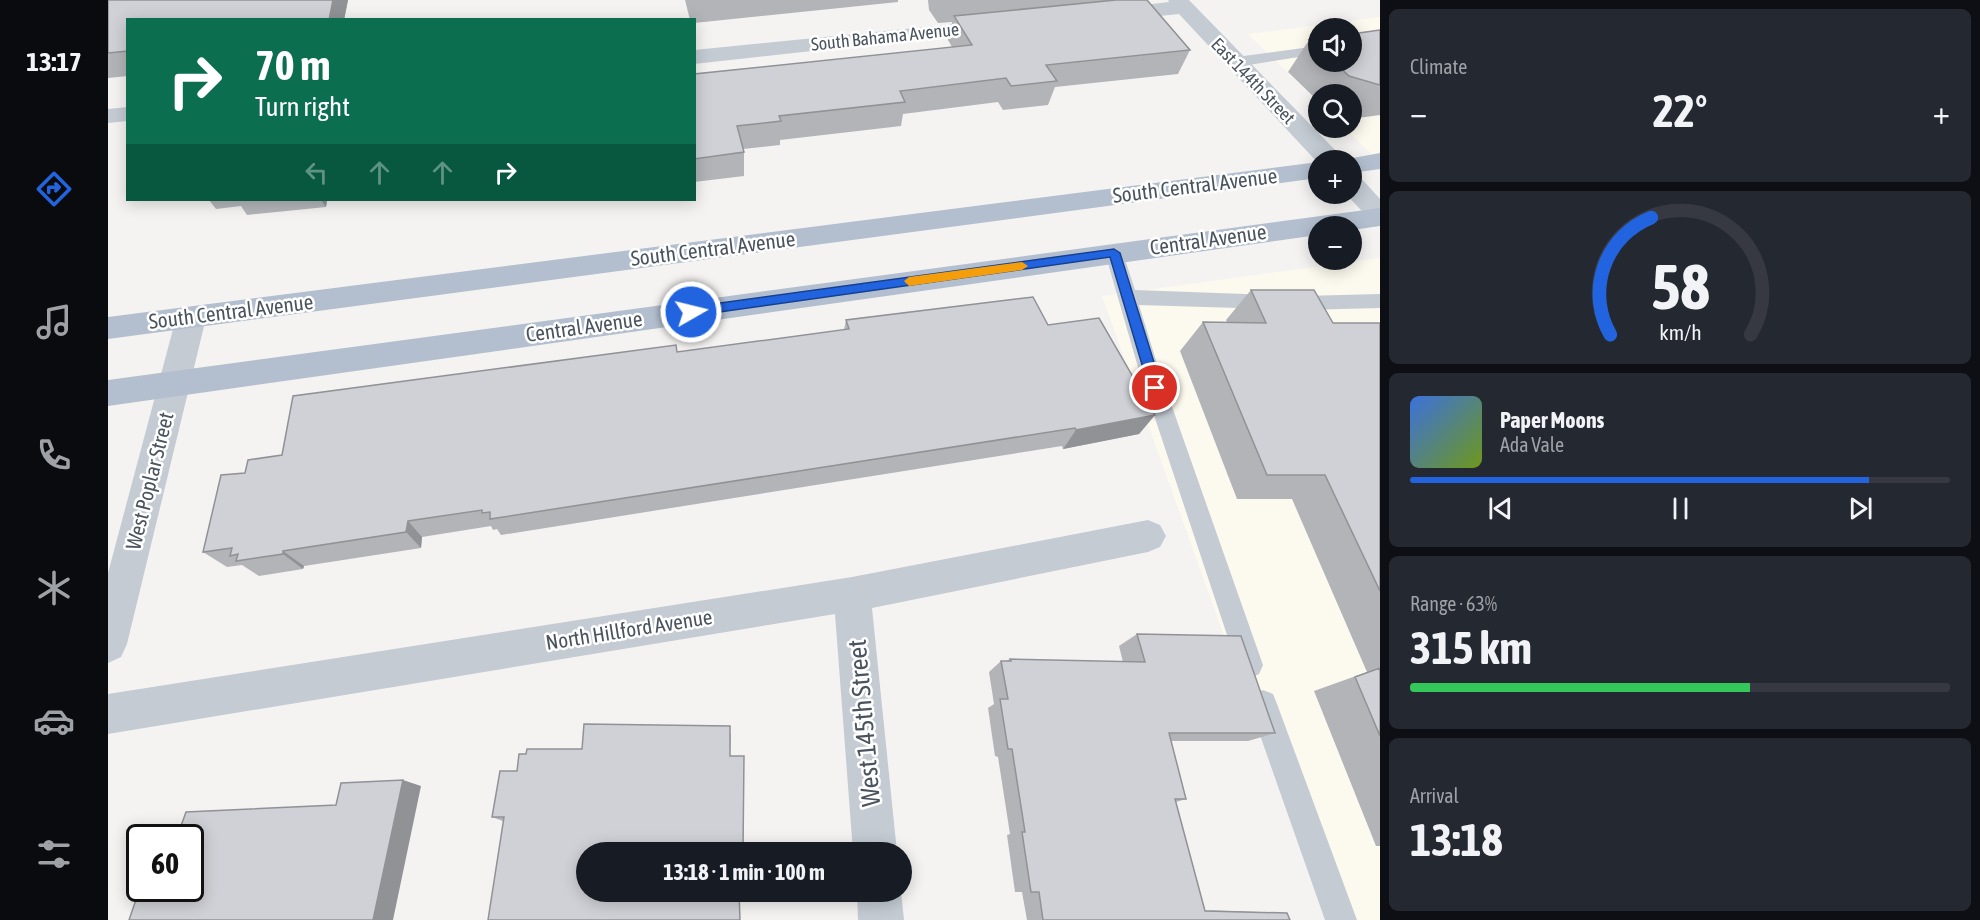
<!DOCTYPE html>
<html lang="en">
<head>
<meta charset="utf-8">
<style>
  body { margin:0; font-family:"Asap Condensed",sans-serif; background:#242831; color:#f1f3f6; height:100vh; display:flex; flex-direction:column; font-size:22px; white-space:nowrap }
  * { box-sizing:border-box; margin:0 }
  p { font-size:20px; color:#9ea1a6 }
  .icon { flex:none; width:33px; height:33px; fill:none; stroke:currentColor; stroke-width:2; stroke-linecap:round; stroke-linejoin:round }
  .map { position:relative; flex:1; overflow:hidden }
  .sheet { display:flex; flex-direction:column; gap:9px; padding:9px; background:#0d0f14; width:600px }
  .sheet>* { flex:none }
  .guide { position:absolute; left:18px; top:18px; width:570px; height:183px; border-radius:0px; box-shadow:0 3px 15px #0003; background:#0b6e4f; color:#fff; overflow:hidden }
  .fabs { position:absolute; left:1200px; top:18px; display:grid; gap:12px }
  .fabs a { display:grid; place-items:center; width:54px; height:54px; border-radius:50%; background:#171b24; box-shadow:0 3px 15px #0003; font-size:30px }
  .speed { position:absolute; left:18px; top:824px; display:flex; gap:12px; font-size:30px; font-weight:700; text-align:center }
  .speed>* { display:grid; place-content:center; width:78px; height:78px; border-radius:50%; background:#171b24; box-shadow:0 3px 15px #0003; line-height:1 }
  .speed .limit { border:3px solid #111; border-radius:9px; background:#fff; color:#111 }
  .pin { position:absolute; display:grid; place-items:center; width:51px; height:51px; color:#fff; margin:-26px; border:3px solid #fff; border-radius:50%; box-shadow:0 2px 6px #0007 }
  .me { position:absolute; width:66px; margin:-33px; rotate:82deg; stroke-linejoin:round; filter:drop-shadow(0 0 4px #0008) }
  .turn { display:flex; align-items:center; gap:21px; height:126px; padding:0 30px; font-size:27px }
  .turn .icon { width:78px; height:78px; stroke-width:2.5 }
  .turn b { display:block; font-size:42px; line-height:51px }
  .lanes { display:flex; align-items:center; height:57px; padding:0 30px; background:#0003; justify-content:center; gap:30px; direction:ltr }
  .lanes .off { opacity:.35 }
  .big { font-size:45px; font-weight:700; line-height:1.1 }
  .sheet .card { flex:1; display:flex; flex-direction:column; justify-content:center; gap:9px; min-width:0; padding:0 21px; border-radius:9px; background:#242831 }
  .sheet .dial { align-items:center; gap:0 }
  .dial svg { height:156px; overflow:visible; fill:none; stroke:#363941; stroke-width:7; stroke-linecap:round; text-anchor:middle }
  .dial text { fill:#f1f3f6; stroke:none }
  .song { display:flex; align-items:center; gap:18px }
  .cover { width:72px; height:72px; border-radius:9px; background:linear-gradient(135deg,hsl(220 70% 55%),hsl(80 70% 35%)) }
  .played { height:6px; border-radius:3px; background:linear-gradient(90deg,#2264df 85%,#363941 85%) }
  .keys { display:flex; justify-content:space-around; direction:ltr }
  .heat { display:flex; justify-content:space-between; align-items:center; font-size:33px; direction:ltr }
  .charge { height:9px; border-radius:4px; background:linear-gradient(90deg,#34c759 63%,#363941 0) }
  .trip { position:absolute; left:468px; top:842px; width:336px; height:60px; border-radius:30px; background:#171b24; box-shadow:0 3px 15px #0003; font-weight:700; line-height:60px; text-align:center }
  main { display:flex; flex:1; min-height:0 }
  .tabs { display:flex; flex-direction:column; width:108px; justify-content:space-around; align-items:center; background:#090b0e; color:#9ea1a6 }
  .tabs .icon { width:42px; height:42px }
  .tabs .on { color:#2264df }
  .tabs b { font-size:27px; color:#f1f3f6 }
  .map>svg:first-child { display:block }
</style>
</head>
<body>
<main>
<nav class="tabs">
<b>13:17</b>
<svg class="icon on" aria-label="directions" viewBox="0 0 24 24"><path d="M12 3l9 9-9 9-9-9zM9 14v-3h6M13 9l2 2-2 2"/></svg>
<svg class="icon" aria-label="music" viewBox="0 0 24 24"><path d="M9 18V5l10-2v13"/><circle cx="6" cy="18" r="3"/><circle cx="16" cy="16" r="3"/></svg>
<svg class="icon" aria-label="phone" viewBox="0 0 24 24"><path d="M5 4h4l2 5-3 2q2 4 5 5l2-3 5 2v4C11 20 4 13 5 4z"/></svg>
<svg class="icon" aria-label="climate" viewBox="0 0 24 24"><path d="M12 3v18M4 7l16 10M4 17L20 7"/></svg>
<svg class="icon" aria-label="car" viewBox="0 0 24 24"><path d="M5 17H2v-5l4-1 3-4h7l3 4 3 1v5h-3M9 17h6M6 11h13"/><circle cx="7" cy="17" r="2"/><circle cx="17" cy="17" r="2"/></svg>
<svg class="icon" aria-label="filters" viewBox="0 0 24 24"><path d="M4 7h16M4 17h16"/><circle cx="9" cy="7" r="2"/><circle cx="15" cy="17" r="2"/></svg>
</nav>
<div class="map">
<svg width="1272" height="920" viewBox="0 0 1272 920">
  <rect width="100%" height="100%" fill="#f4f3f2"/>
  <!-- commercial -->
  <path fill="#fcf9ee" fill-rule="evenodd" d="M1272 17V162L1236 128H1244V94H1210V102L1140 34ZM1210 28H1244V62H1210Z
    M1272 258V920H1218L994 296Z"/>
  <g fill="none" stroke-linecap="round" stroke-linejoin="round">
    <!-- lane -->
    <path fill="#c4cbd3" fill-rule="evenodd" d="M1210 46V54L1128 67 1120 62 1128 57Z
      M1006 246 1013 248 1015 253 1027 290 1195 296 1272 294V308L1195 310 1031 305 1050 367 1155 665 1151 674 1142 678 1133 674 1129 665 1030 367 997 253 999 248Z
      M1155 690 1165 694 1169 704 1249 920H1217L1141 704 1145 694Z"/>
    <!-- street -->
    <path fill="#c4cbd3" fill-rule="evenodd" d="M1060 0H1081L1231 154 1234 160H1210V163L1071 14 1002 21 995 19 992 15 995 11 1002 9 1061 2Z
      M888 20 895 22 899 26 895 30 586 64V50Z
      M20 107V121L0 123V109Z
      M1244 176 1253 178 1272 199V224L1263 221 1238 194H1244Z
      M83 307 93 310 98 318 19 644 13 657 0 663V573L68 318 73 310Z
      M1040 520 1052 525 1058 536 1052 547 1040 552 764 608 789 852H745L727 614 0 734V694L744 577Z
      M749 891H793L796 920H750Z"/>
    <!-- primary -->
    <path fill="#b3bfcf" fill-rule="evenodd" d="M1272 153V169L1244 173V160H1234Z
      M1210 162V178L0 339V317Z
      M1272 208V226L1244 230V226H1210V235L0 406V380Z"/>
  </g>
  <!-- wall -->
  <path fill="#b2b4b8" d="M0 0H240L236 20H20V76L0 78Z
    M577 0H790V2L586 23V20H582Z
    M820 0H1039L1082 50 1070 74 947 87 940 105 895 110 890 102 795 114 793 126 672 140V145L635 149 636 152V176L586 182V74L844 47 840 40 844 22 830 23 821 10Z
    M1272 30V115L1250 118 1244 116V94H1210V101L1180 72 1201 40 1210 38V62H1244Z
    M101 200H219L218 207 139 215 133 206 108 209Z
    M1143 290 1225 323H1272V846H1268L1206 691 1259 672 1184 499H1129L1072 351 1095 322H1119L1118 320Z
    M738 320 940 325 1047 415 1031 434 955 449 954 446 393 535 389 529 385 530 383 526 314 537 313 548 196 566 195 569 151 576 134 565 119 567 95 552 137 473 174 455 569 352 736 330Z
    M1029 634 1167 733 1140 741H1063L1078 799 1068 802 1096 910 1179 913 1182 920H919L914 892H907L899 835 902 834 890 757 887 756 880 708 886 704 881 672 893 661H899L902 659 1015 662 1011 646Z
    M623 734 622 756H636L635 852H478L384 817 418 754Z"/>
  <!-- shaded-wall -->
  <path fill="#919296" d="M225 0H240L236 20H221Z
    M213 200H219L218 207Z
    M1047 415 1031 434 955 449 968 430Z
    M300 521 314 537 313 548 298 532Z
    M175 551 196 566 195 569 175 554Z
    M295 780 313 786 285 920H265Z"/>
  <!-- building -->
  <path fill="#cfd1d6" stroke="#919296" stroke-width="1.5" d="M0 0H225L221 20H20V51L0 53Z
    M1008 0H1039L1082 50 938 65 949 81 903 86 898 78 792 91 797 102 671 116 673 121 629 126 636 152 586 159V74L864 45 846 16Z
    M1272 30V85L1241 76 1226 62H1244V34Z
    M1210 38V48L1201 40Z
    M1143 290H1206L1225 323H1272V591L1217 475H1159L1095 322 1158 323Z
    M925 297 940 325 991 318 1047 415 968 430 967 428 382 519V512L374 513V510L300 521 298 532 175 551V554L128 561 130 554 122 556 124 548 95 552 113 475 137 473 140 460 174 455 185 396 568 345 569 352 741 329 738 320Z
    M1029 634 1133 636 1167 733H1061L1078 799H1067L1097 911 1179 913 1182 920H935L931 892H923L914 832H917L904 749H900L892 699H900L893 661H903L902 659 1037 662Z
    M1272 668V736L1247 677Z
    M476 724 622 726V756H636L635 850H631V852H478V891H631L632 920H380L396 817H384L392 771H409L411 754H418L419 749H474Z
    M295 780 265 920H21L32 888H82V837H69L78 812 228 805 233 783Z"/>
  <!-- route -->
  <path fill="#2264df" stroke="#164191" stroke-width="1.5" d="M1006 249 1012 253 1054 388 1047 394 1041 388 1002 257 583 316 577 312 583 307Z"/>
  <!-- slow -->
  <path fill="#f59e0b" d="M914 262 920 266 914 270 801 286 796 281 801 277Z"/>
  <g text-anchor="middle" stroke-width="5" stroke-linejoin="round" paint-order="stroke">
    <!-- far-street labels -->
    <g font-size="18" fill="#4a545f" stroke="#fff">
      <text transform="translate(777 37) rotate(-6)" y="6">South Bahama Avenue</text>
      <text transform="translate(1145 81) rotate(46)" y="6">East 144th Street</text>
    </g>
    <!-- street labels -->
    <g font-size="21" fill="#4a545f" stroke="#fff">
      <text transform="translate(1087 186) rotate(-7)" y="7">South Central Avenue</text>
      <text transform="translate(1100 240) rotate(-8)" y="7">Central Avenue</text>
      <text transform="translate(605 249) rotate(-7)" y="7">South Central Avenue</text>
      <text transform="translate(123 312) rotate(-7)" y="7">South Central Avenue</text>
      <text transform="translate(476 327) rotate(-8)" y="7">Central Avenue</text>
      <text transform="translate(42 481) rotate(-76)" y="7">West Poplar Street</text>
      <text transform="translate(521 630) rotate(-9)" y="7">North Hillford Avenue</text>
    </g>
    <!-- near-street labels -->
    <g font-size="26" fill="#4a545f" stroke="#fff">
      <text transform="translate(756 723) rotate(-95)" y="9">West 145th Street</text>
    </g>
  </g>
</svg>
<div class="fabs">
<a><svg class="icon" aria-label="sound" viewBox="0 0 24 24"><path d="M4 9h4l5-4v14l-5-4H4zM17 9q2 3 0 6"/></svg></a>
<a><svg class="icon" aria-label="search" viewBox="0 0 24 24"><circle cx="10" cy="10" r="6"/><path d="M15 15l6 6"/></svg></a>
<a>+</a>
<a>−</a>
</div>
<div class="speed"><div class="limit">60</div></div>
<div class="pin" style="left:1047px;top:388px;background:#d93025"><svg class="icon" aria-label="arrive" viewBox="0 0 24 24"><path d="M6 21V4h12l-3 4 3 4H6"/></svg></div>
<svg class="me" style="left:583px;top:312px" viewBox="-20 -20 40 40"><circle r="17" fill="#2264df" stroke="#fff" stroke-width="3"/><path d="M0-11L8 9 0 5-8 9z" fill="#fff"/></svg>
<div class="trip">13:18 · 1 min · 100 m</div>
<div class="guide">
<div class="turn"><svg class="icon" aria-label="right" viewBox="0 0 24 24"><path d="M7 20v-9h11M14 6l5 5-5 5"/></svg><div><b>70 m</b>Turn right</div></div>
<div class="lanes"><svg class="icon off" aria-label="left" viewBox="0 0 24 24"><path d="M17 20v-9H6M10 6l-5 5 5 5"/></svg><svg class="icon off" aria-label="ahead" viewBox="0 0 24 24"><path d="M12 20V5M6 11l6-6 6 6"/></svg><svg class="icon off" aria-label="ahead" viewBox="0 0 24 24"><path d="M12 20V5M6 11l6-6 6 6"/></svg><svg class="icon" aria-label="right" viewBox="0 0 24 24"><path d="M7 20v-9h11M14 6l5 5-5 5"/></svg></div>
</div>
</div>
<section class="sheet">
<div class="card"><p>Climate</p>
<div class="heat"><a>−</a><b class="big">22°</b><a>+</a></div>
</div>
<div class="card dial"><svg viewBox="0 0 100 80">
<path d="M14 69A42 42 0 1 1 86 69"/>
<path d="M14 69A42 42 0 0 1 35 9" stroke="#2264df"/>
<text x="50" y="56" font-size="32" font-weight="700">58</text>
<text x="50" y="72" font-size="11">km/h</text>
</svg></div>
<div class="card">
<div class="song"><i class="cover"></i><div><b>Paper Moons</b><p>Ada Vale</p></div></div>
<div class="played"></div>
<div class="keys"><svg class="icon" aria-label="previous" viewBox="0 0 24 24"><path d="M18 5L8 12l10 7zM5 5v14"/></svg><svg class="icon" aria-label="pause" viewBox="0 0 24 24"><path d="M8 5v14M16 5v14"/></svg><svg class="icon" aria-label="next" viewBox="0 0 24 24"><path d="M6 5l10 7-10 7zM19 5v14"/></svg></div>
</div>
<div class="card"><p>Range · 63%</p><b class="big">315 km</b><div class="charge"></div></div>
<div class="card"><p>Arrival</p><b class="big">13:18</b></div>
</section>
</main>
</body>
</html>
